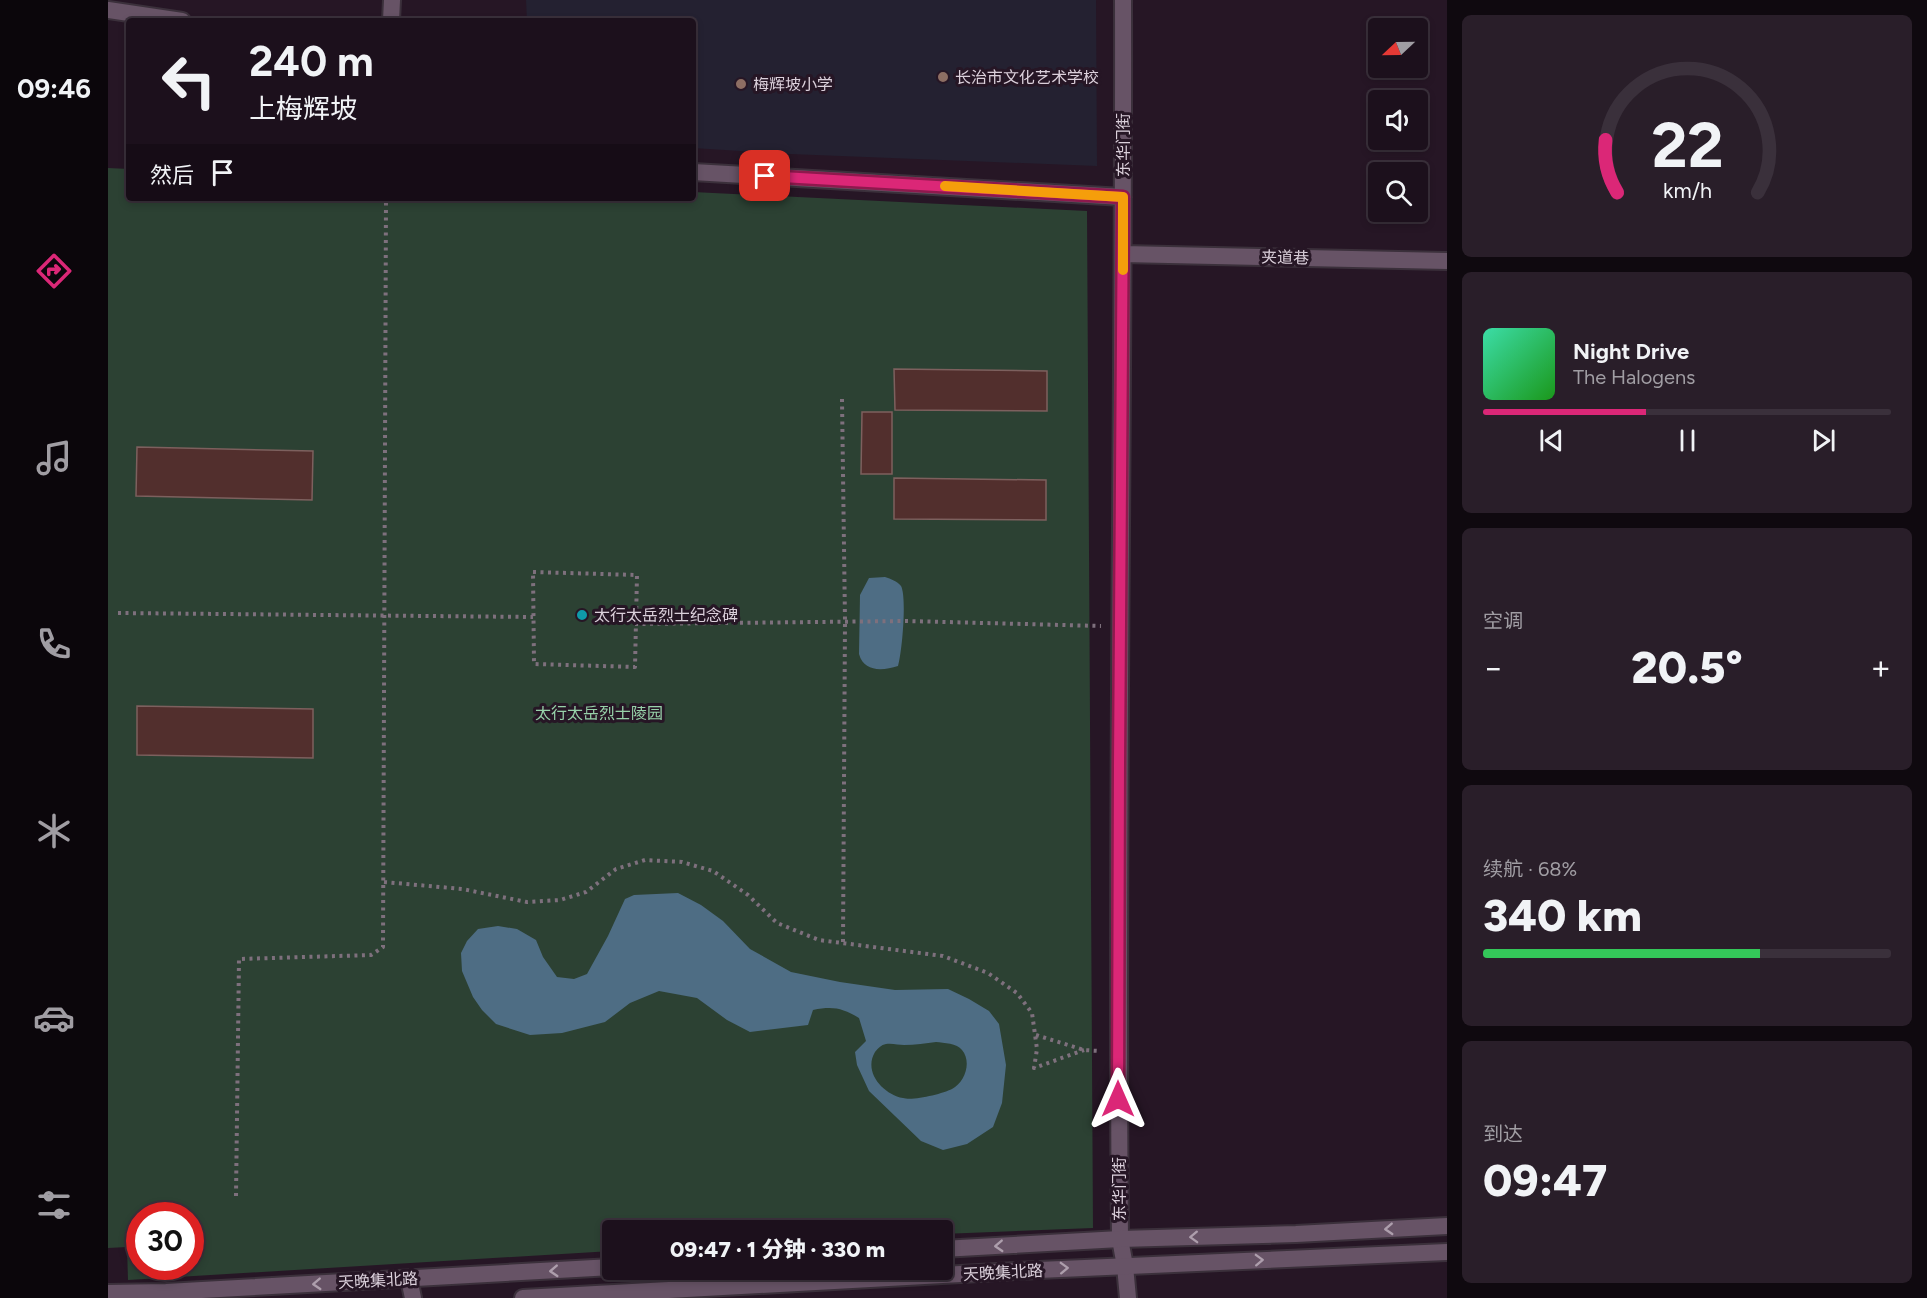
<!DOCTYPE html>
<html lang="zh">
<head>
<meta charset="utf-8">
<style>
  body { margin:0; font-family:Figtree,"Noto Sans SC",sans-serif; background:#291e29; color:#f1f3f6; height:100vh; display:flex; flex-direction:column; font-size:22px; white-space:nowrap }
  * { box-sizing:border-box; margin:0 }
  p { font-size:20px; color:#a09da3 }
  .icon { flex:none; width:33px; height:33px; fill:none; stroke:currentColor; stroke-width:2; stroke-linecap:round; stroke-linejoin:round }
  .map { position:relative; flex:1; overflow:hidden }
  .details { display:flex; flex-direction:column; gap:15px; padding:15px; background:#0f090f; width:480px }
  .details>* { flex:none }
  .banner { position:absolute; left:18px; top:18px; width:570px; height:183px; border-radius:6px; box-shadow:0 3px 9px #0003,0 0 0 2px #3a303b; background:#1c101c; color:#f1f3f6; overflow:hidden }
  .needle { width:39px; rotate:248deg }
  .buttons { position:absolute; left:1260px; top:18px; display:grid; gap:12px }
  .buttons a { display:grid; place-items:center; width:60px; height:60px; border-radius:6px; background:#1c101c; box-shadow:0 3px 9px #0003,0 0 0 2px #3a303b; font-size:30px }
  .speed { position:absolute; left:18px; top:1202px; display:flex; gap:12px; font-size:30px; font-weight:700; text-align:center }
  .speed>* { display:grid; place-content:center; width:78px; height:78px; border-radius:50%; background:#1c101c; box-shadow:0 3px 9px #0003,0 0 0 2px #3a303b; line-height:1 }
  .speed .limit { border:9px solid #d22; background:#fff; color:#111 }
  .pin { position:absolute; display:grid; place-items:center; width:51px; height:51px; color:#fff; margin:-26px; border-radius:12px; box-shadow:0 3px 9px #0006 }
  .me { position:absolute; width:66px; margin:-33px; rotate:0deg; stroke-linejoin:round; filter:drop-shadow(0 0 4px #0008) }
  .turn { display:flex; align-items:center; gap:21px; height:126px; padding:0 24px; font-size:27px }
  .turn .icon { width:78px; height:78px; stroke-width:2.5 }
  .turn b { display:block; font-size:42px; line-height:51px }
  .then { display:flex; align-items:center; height:57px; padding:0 24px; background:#0003; gap:12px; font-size:22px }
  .big { font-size:45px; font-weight:800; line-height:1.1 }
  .details .tile { flex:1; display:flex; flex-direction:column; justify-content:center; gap:9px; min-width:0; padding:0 21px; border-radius:9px; background:#291e29 }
  .details .dial { align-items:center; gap:0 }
  .dial svg { height:156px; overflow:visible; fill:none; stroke:#3a303b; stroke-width:7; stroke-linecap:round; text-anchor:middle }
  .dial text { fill:#f1f3f6; stroke:none }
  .song { display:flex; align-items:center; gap:18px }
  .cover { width:72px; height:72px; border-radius:9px; background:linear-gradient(135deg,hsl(160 70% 55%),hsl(120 70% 35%)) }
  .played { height:6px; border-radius:3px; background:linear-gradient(90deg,#db2777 40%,#3a303b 40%) }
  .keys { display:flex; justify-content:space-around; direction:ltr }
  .heat { display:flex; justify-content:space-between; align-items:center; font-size:33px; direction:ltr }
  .charge { height:9px; border-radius:4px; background:linear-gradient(90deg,#34c759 68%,#3a303b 0) }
  .trip { position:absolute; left:494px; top:1220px; width:351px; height:60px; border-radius:6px; background:#1c101c; box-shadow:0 3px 9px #0003,0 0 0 2px #3a303b; font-weight:800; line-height:60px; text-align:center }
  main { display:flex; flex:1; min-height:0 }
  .dock { display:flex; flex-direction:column; width:108px; justify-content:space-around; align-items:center; background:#0b060b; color:#a09da3 }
  .dock .icon { width:42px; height:42px }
  .dock .selected { color:#db2777 }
  .dock b { font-size:27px; color:#f1f3f6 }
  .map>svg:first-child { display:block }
</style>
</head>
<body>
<main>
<nav class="dock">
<b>09:46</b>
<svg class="icon selected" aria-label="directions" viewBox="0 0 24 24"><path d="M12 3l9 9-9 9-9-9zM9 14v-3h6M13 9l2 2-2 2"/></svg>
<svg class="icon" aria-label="music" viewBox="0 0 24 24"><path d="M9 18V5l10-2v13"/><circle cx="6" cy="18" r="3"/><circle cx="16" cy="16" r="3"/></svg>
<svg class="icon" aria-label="phone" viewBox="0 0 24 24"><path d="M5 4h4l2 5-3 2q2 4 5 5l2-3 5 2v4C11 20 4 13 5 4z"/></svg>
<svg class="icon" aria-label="climate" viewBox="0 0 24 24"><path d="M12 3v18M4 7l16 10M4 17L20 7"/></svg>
<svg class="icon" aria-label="car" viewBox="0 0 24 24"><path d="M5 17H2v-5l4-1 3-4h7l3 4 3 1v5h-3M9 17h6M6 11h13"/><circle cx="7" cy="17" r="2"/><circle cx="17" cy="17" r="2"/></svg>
<svg class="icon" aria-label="filters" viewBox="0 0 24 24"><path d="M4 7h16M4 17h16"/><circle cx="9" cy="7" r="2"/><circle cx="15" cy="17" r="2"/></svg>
</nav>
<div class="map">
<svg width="1339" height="1298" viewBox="0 0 1339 1298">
  <rect width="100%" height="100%" fill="#261625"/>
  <!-- education -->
  <path fill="#242131" d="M418 0H988L989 166 682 154 585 148V21H419Z"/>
  <!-- green -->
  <path fill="#2c4133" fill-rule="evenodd" d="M0 168 21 169V198H585V192L979 211 985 1228 834 1234V1230H504V1251L20 1280 19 1247 0 1248ZM32 1215H82V1266H32Z"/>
  <!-- water -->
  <path fill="#4e6d84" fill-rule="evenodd" d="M777 577C783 579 789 581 793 586 799 597 794 653 790 666 774 671 756 672 751 654L752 595 761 578Z
    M570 893 593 905 615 921 642 949 683 972 732 982 787 990 840 989 861 999 881 1011 891 1024 898 1065 894 1103 885 1127 859 1144 835 1150 813 1141 761 1091 749 1065 747 1052 758 1041 751 1018C734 1008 725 1006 705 1010L700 1025 642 1032 619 1020 589 998 551 991 522 1003 497 1022 454 1033 422 1035 388 1024 374 1010 365 997 354 971 353 953 359 941 370 929 390 926 409 929 428 940 435 957 449 977 466 979 479 974 500 936 517 899 526 895ZM828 1042C836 1043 849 1043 854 1050 864 1062 857 1082 844 1089 834 1094 805 1101 795 1098 775 1094 755 1072 767 1052 770 1048 773 1045 778 1044 784 1043 791 1045 796 1045 807 1045 818 1043 828 1042Z"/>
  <!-- building -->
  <path fill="#522f2d" stroke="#7d605e" stroke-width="1.5" d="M786 369 939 371V411L787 410Z
    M754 412H784V474H753Z
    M29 447 205 451 204 500 28 496Z
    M786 478 938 480V520L786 519Z
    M29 706 205 709V758L29 755Z"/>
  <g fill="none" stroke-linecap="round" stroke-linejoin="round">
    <defs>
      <path id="minor" d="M1015 0C1016 413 1008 826 1012 1239L1017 1266 1020 1298
        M0 10 74 21
        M283 21 284 0
        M585 172 1015 197
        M1015 254 1339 261
        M301 1279 305 1298"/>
      <path id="tertiary" d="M834 1249 1012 1239 1188 1234 1339 1226
        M0 1293 58 1292 504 1267
        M415 1298 907 1271 1339 1252"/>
    </defs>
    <!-- minor casing -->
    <use href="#minor" stroke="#3b303b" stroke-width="20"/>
    <!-- tertiary casing -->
    <use href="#tertiary" stroke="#3b303b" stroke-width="20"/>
    <!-- path -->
    <path stroke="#7e707d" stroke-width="4" stroke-dasharray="3 4.5" stroke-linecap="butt" d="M734 399 737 621 735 944
      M425 572 529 575 527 667 426 664Z
      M10 613 425 617
      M527 624 799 621 993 626
      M276 882 354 889 419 902 452 900 478 892 508 869 537 860 574 862 605 871 640 895 669 923 711 940 835 956 880 973 909 993 924 1013 929 1049 926 1068 976 1050
      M928 1035 976 1050 991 1051
      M128 1196 131 959 263 955 275 947 278 198"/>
    <!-- minor -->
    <use href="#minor" stroke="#675366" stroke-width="16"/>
    <!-- tertiary -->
    <use href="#tertiary" stroke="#675366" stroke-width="16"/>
  </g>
  <!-- one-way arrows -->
  <defs><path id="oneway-chevron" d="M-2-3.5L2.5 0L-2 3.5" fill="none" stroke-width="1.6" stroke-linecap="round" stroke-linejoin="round" transform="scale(1.5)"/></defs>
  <g stroke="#ad9eac">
    <use href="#oneway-chevron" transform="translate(1281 1229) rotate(177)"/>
    <use href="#oneway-chevron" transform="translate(1086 1237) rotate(178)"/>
    <use href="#oneway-chevron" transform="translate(891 1246) rotate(177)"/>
    <use href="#oneway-chevron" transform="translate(1151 1260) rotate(-2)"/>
    <use href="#oneway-chevron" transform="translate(956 1268) rotate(-2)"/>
    <use href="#oneway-chevron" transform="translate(446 1271) rotate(177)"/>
    <use href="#oneway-chevron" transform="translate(209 1284) rotate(177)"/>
  </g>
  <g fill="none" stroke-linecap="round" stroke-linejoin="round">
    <defs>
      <path id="route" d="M657 176 1015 197 1011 766 1010 1099"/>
    </defs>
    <!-- route casing -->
    <use href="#route" stroke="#8e194d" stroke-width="15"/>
    <!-- route -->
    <use href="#route" stroke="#db2777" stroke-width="10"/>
    <!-- slow -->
    <path stroke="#f59e0b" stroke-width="10" d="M837 186 1015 197V270"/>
  </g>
  <!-- markers -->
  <g fill="#8d6e63" stroke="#261625" stroke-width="2">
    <circle cx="835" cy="77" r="6"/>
    <circle cx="633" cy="84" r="6"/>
  </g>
  <circle fill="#0f9aa8" stroke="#261625" stroke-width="2" cx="474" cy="615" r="6"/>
  <g text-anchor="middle" stroke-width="6" stroke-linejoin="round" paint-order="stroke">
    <!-- poi labels -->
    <g font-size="16" fill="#dbd0db" stroke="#261625" text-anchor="start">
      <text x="847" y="83">长治市文化艺术学校</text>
      <text x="645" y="90">梅辉坡小学</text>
      <text x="486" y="621">太行太岳烈士纪念碑</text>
    </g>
    <!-- street labels -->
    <g font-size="16" fill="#dbd0db" stroke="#261625">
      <text transform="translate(1015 145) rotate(-90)" y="6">东华门街</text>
      <text transform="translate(1177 257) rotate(1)" y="6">夹道巷</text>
      <text transform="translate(1011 1189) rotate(-90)" y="6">东华门街</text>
      <text transform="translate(895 1272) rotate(-3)" y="6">天晚集北路</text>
      <text transform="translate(270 1280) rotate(-3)" y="6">天晚集北路</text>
    </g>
    <!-- park labels -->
    <g font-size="16" fill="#97d1a9" stroke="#261625">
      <text x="491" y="719">太行太岳烈士陵园</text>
    </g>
  </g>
</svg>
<div class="buttons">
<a><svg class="needle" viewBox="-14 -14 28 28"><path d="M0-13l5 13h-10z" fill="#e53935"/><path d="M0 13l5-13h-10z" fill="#a09da3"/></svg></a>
<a><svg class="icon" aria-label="sound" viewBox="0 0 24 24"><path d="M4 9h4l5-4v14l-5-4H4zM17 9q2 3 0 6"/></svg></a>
<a><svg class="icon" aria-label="search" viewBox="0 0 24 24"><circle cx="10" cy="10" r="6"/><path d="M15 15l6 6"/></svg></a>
</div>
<div class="speed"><div class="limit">30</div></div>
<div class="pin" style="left:657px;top:176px;background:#d93025"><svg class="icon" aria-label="arrive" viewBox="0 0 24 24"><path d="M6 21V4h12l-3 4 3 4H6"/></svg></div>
<svg class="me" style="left:1010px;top:1099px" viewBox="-20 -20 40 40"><path d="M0-17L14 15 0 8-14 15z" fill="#db2777" stroke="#fff" stroke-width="4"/></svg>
<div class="trip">09:47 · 1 分钟 · 330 m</div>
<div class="banner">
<div class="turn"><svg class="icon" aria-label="left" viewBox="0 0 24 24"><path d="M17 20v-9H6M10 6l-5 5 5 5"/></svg><div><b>240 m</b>上梅辉坡</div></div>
<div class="then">然后<svg class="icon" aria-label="arrive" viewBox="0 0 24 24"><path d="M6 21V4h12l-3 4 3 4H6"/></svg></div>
</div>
</div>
<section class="details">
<div class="tile dial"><svg viewBox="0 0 100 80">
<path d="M14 69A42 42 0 1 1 86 69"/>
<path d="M14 69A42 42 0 0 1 8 42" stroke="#db2777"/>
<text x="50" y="56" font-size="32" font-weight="700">22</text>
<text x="50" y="72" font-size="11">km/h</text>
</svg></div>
<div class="tile">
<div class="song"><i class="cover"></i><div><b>Night Drive</b><p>The Halogens</p></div></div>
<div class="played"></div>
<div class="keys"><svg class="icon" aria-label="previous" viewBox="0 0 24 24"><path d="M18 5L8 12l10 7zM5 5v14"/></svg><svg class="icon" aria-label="pause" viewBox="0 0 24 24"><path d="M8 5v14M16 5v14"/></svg><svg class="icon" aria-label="next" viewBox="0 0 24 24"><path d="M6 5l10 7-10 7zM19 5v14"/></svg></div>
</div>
<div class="tile"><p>空调</p>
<div class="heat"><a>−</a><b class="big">20.5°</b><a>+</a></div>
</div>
<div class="tile"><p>续航 · 68%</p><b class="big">340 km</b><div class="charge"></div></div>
<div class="tile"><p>到达</p><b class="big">09:47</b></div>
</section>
</main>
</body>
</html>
